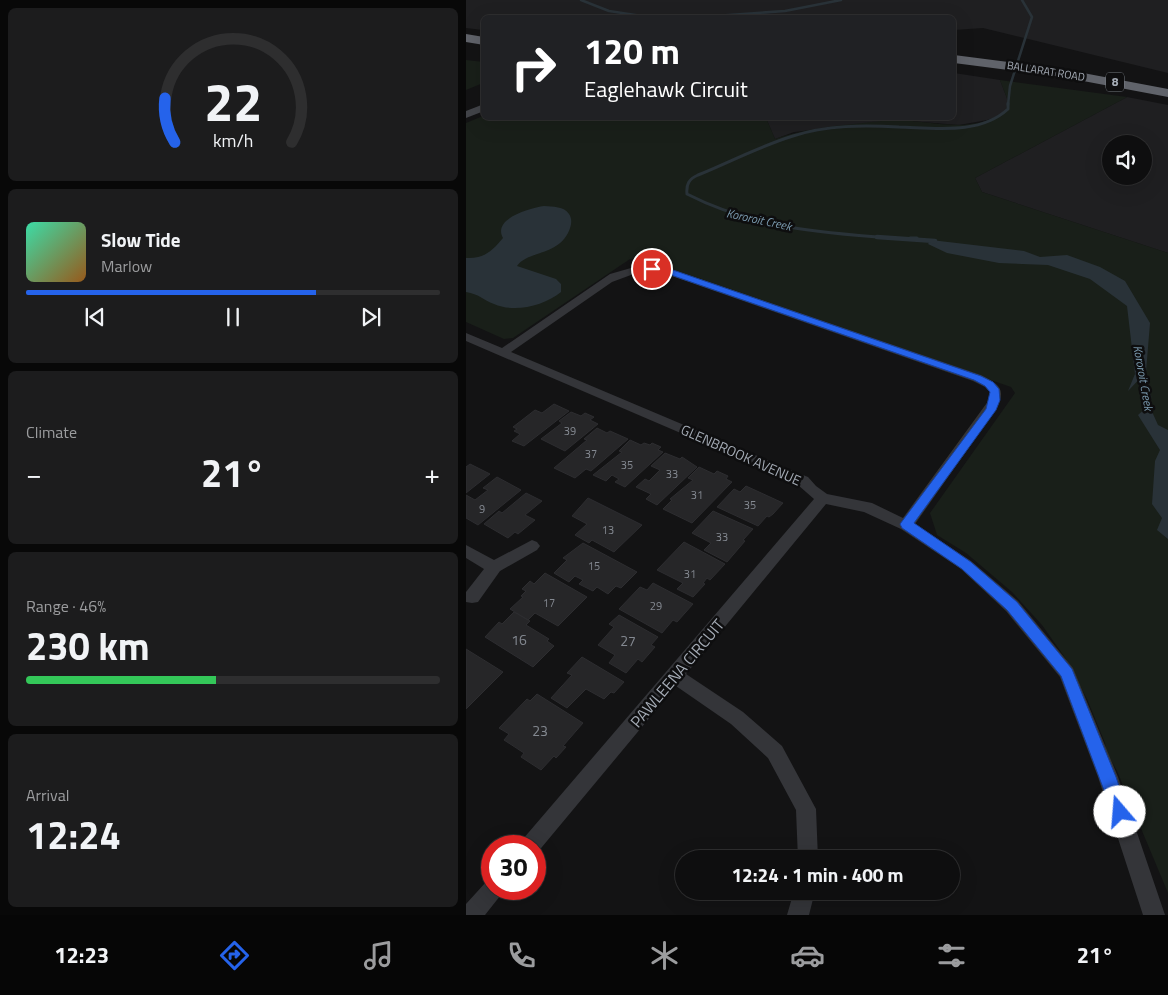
<!DOCTYPE html>
<html lang="en">
<head>
<meta charset="utf-8">
<style>
  body { margin:0; font-family:"Titillium Web",sans-serif; background:#1c1c1d; color:#f1f3f6; height:100vh; display:flex; flex-direction:column; font-size:19px; white-space:nowrap }
  * { box-sizing:border-box; margin:0 }
  p { font-size:16px; color:#9b9c9e }
  .icon { flex:none; width:28px; height:28px; fill:none; stroke:currentColor; stroke-width:2; stroke-linecap:round; stroke-linejoin:round }
  .map { position:relative; flex:1; overflow:hidden }
  .drawer { display:flex; flex-direction:column; gap:8px; padding:8px; background:#080808; width:466px }
  .drawer>* { flex:none }
  .banner { position:absolute; left:15px; top:15px; width:475px; height:105px; border-radius:8px; box-shadow:0 5px 20px #0002,0 0 0 1px #2e2e2f; background:#202124; color:#fff; overflow:hidden }
  .fabs { position:absolute; left:636px; top:135px; display:grid; gap:10px }
  .fabs a { display:grid; place-items:center; width:50px; height:50px; border-radius:50%; background:#0e0e0f; box-shadow:0 5px 20px #0002,0 0 0 1px #2e2e2f; font-size:25px }
  .speed { position:absolute; left:15px; top:835px; display:flex; gap:10px; font-size:25px; font-weight:700; text-align:center }
  .speed>* { display:grid; place-content:center; width:65px; height:65px; border-radius:50%; background:#0e0e0f; box-shadow:0 5px 20px #0002,0 0 0 1px #2e2e2f; line-height:1 }
  .speed .limit { border:8px solid #d22; background:#fff; color:#111 }
  .pin { position:absolute; display:grid; place-items:center; width:42px; height:42px; color:#fff; margin:-21px; border:2px solid #fff; border-radius:50%; box-shadow:0 1px 5px #0007 }
  .me { position:absolute; width:55px; margin:-28px; rotate:342deg; stroke-linejoin:round; filter:drop-shadow(0 0 4px #0008) }
  .turn { display:flex; align-items:center; gap:18px; height:105px; padding:0 20px; font-size:22px }
  .turn .icon { width:65px; height:65px; stroke-width:2.5 }
  .turn b { display:block; font-size:35px; line-height:42px }
  .big { font-size:38px; font-weight:700; line-height:1.1 }
  .drawer .card { flex:1; display:flex; flex-direction:column; justify-content:center; gap:8px; min-width:0; padding:0 18px; border-radius:8px; background:#1c1c1d }
  .drawer .dial { align-items:center; gap:0 }
  .dial svg { height:130px; overflow:visible; fill:none; stroke:#2e2e2f; stroke-width:7; stroke-linecap:round; text-anchor:middle }
  .dial text { fill:#f1f3f6; stroke:none }
  .song { display:flex; align-items:center; gap:15px }
  .cover { width:60px; height:60px; border-radius:8px; background:linear-gradient(135deg,hsl(160 70% 55%),hsl(30 70% 35%)) }
  .played { height:5px; border-radius:2px; background:linear-gradient(90deg,#2563eb 70%,#2e2e2f 70%) }
  .keys { display:flex; justify-content:space-around; direction:ltr }
  .heat { display:flex; justify-content:space-between; align-items:center; font-size:28px; direction:ltr }
  .charge { height:8px; border-radius:4px; background:linear-gradient(90deg,#34c759 46%,#2e2e2f 0) }
  .trip { position:absolute; left:209px; top:850px; width:285px; height:50px; border-radius:25px; background:#0e0e0f; box-shadow:0 5px 20px #0002,0 0 0 1px #2e2e2f; font-weight:700; line-height:50px; text-align:center }
  .menu { display:flex; height:80px; justify-content:space-around; align-items:center; background:#060606; color:#9b9c9e }
  .menu .icon { width:35px; height:35px }
  .menu .active { color:#2563eb }
  .menu b { font-size:22px; color:#f1f3f6 }
  main { display:flex; flex:1; min-height:0 }
  .map>svg:first-child { display:block }
</style>
</head>
<body>
<main>
<section class="drawer">
<div class="card dial"><svg viewBox="0 0 100 80">
<path d="M14 69A42 42 0 1 1 86 69"/>
<path d="M14 69A42 42 0 0 1 8 42" stroke="#2563eb"/>
<text x="50" y="56" font-size="32" font-weight="700">22</text>
<text x="50" y="72" font-size="11">km/h</text>
</svg></div>
<div class="card">
<div class="song"><i class="cover"></i><div><b>Slow Tide</b><p>Marlow</p></div></div>
<div class="played"></div>
<div class="keys"><svg class="icon" aria-label="previous" viewBox="0 0 24 24"><path d="M18 5L8 12l10 7zM5 5v14"/></svg><svg class="icon" aria-label="pause" viewBox="0 0 24 24"><path d="M8 5v14M16 5v14"/></svg><svg class="icon" aria-label="next" viewBox="0 0 24 24"><path d="M6 5l10 7-10 7zM19 5v14"/></svg></div>
</div>
<div class="card"><p>Climate</p>
<div class="heat"><a>−</a><b class="big">21°</b><a>+</a></div>
</div>
<div class="card"><p>Range · 46%</p><b class="big">230 km</b><div class="charge"></div></div>
<div class="card"><p>Arrival</p><b class="big">12:24</b></div>
</section>
<div class="map">
<svg width="702" height="915" viewBox="0 0 702 915">
  <rect width="100%" height="100%" fill="#131314"/>
  <!-- built -->
  <path fill="#1f1f21" fill-rule="evenodd" d="M0 0H702V73L517 28 488 30V18H18L17 30 0 28Z
    M488 73 534 80 542 101 540 110 533 116 521 120 493 125 431 120 328 132 309 139 300 118H488Z
    M661 97 702 105V253L516 192 509 178ZM645 144H678V176H645Z"/>
  <!-- green -->
  <path fill="#191f19" d="M0 60 18 62 17 83 0 90Z
    M534 80 661 97 509 178 516 192 702 253V893L651 771 640 751 639 743 621 699 600 659 576 625 546 592 500 553 471 535 464 513 549 393 545 387 173 258 164 259 47 338 38 339 0 322V123L17 116 18 118H300L309 139C338 129 367 126 397 123 408 122 420 120 431 120 466 121 510 135 540 110L542 101Z"/>
  <!-- water -->
  <path fill="#293238" d="M78 206C87 207 98 206 103 214 107 220 105 227 102 233 90 256 61 251 51 266L90 279 95 284V292C78 306 48 313 28 304 17 300 13 294 0 292V258C18 259 26 251 37 238 26 218 65 208 78 206Z
    M465 240 558 251 574 257 601 255 634 267 659 281 684 323 680 372 662 391 669 374 661 306 624 279 582 265 533 263 481 253 462 244Z
    M683 405 692 425 702 430V539L691 530 696 518 686 504 689 461 694 450 672 415Z"/>
  <g fill="none" stroke-linecap="round" stroke-linejoin="round">
    <!-- stream-far2 -->
    <path stroke="#293238" stroke-width="2.5" d="M115 0 143 11 189 18
      M220 18 319 11 375 0
      M542 105 544 86 566 17 556 0"/>
    <!-- stream-far1 -->
    <path stroke="#293238" stroke-width="3" d="M425 238C354 233 285 227 221 194 220 184 223 179 232 175 264 162 294 146 327 136 361 125 397 125 433 127 469 128 514 135 542 109V103
      M444 238H451"/>
    <!-- stream -->
    <path stroke="#293238" stroke-width="4.5" d="M411 237 469 241
      M674 373 683 397 682 410"/>
  </g>
  <!-- building -->
  <path fill="#262628" stroke="#2d2d30" d="M88 404 103 411 58 446 46 441 54 434 48 431 51 429 47 427 69 410 76 413Z
    M105 412 115 416 119 413 128 417 124 420 132 424 99 451 75 439 96 423 93 421Z
    M131 428 141 433 144 431 162 439 125 471 120 469 109 478 88 468 121 440 118 439Z
    M164 440 175 445 178 443 184 445 186 443 195 447 192 450 197 452 159 487 149 482 153 479 146 475 140 481 127 475 156 452 153 451Z
    M199 453 214 459 216 457 231 467 191 505 180 499 185 494 170 487 179 479 183 481 194 470 185 466Z
    M4 464 24 474 0 493V467Z
    M233 467 248 474 251 471 262 476 260 479 266 482 226 523 197 509 206 500 204 499 227 480 222 478Z
    M31 477 55 490 12 525 0 518V495L9 500 22 490 17 488Z
    M280 486 317 503 307 514 303 517 301 516 292 526 251 507 268 489 274 492Z
    M60 493 76 501 59 515 69 520 52 534 49 532 42 538 18 524 33 511 36 513Z
    M122 498 176 525 148 552 126 540 123 543 109 535 121 524 106 516Z
    M247 511 287 529 277 540 279 541 261 562 238 550 245 543 226 533Z
    M218 542 259 564 244 580 241 578 237 583 239 584 227 597 211 589 217 583 191 570Z
    M117 543 171 572 155 588 150 586 142 594 131 587 127 591 113 584 117 580 109 576 103 582 88 573 101 560 97 558Z
    M79 573 121 597 92 626 69 613 62 620 44 609 57 597 55 596 60 591 56 589 64 581 68 584Z
    M187 583 227 604 211 622 207 620 196 633 153 609 174 587 181 590Z
    M48 612 64 621 60 625 83 639 81 641 88 646 67 667 19 637 33 622 36 624Z
    M153 615 192 637 185 645 189 647 176 662 172 659 160 673 143 663 149 655 132 645 148 627 143 624Z
    M0 649 37 672 0 709Z
    M116 657 158 682 148 693 145 692 138 699 120 689 101 708 85 698 106 675 101 673Z
    M71 694 117 723 97 746 100 747 90 758 88 756 75 770 55 757 58 753 38 740 43 734 33 728 61 699 64 701Z"/>
  <g fill="none" stroke-linecap="round" stroke-linejoin="round">
    <!-- street -->
    <path fill="#343539" fill-rule="evenodd" d="M172 266 205 269 515 375C533 384 541 389 530 409L449 524 505 561 552 601 607 668 652 777 699 915H677L632 777 594 677 540 611 495 569 435 529 398 512 360 504 220 674 277 712 316 746 350 809 352 859H332L330 810 302 758 265 724 210 686 71 853 69 854V846H54L57 839 348 499 332 485 317 477 0 341V333L36 348 144 274ZM173 272 200 274 507 381 519 387 524 392 523 400 437 518 406 503 361 494 350 486 342 477 327 471 45 352 146 282Z
      M66 540 71 542 74 546 71 550 34 571 12 602 6 603 0 602V592L18 569 0 558V545L28 560Z
      M26 879V889H37L34 896 19 915H0V904L20 882Z
      M328 891H349L343 915H321Z"/>
    <!-- secondary -->
    <path fill="#424449" fill-rule="evenodd" d="M18 104V111L0 118V111Z"/>
    <!-- highway -->
    <path fill="#60636a" fill-rule="evenodd" d="M0 34 18 37V45L0 42Z
      M488 55 596 69 702 89V97L596 77 488 63Z"/>
  </g>
  <!-- route -->
  <path fill="#2563eb" stroke="#184099" d="M186 266 204 269 515 376 527 382 533 389 534 400 530 410 448 523 505 562 551 602 606 669 650 777 662 812 659 817 654 819 648 817 595 676 541 610 496 569 436 528 434 524 520 409 524 392 519 386 508 380 199 273 183 271 182 269Z"/>
  <g text-anchor="middle" stroke-width="5" stroke-linejoin="round" paint-order="stroke">
    <!-- far-street labels -->
    <g font-size="11" fill="#a4abb5" stroke="#0e0e0f">
      <text transform="translate(580 71) rotate(9)" y="4">BALLARAT ROAD</text>
    </g>
    <!-- number labels -->
    <g font-size="11" fill="#848991">
      <text x="104" y="435">39</text>
      <text x="125" y="458">37</text>
      <text x="161" y="469">35</text>
      <text x="206" y="478">33</text>
      <text x="231" y="499">31</text>
      <text x="284" y="509">35</text>
      <text x="16" y="513">9</text>
      <text x="142" y="534">13</text>
      <text x="256" y="541">33</text>
      <text x="128" y="570">15</text>
      <text x="224" y="578">31</text>
      <text x="83" y="607">17</text>
      <text x="190" y="610">29</text>
    </g>
    <!-- shield labels -->
    <rect fill="#0e0e0f" stroke="#777c83" stroke-width="1" x="640" y="72.5" width="18" height="19" rx="4"/>
    <g font-size="12" font-weight="bold" fill="#a4abb5">
      <text x="649" y="86">8</text>
    </g>
    <!-- far-water labels -->
    <g font-size="12" font-style="italic" fill="#7b9bb0" stroke="#0e0e0f">
      <text transform="translate(293 220) rotate(12)" y="4">Kororoit Creek</text>
      <text transform="translate(677 378) rotate(80)" y="4">Kororoit Creek</text>
    </g>
    <!-- street labels -->
    <g font-size="14" fill="#a4abb5" stroke="#0e0e0f">
      <text transform="translate(275 455) rotate(24)" y="5">GLENBROOK AVENUE</text>
    </g>
    <!-- near-number labels -->
    <g font-size="14" fill="#848991">
      <text x="53" y="645">16</text>
      <text x="162" y="646">27</text>
      <text x="74" y="736">23</text>
    </g>
    <!-- near-street labels -->
    <g font-size="16" fill="#a4abb5" stroke="#0e0e0f">
      <text transform="translate(211 673) rotate(-50)" y="6">PAWLEENA CIRCUIT</text>
    </g>
  </g>
</svg>
<div class="fabs">
<a><svg class="icon" aria-label="sound" viewBox="0 0 24 24"><path d="M4 9h4l5-4v14l-5-4H4zM17 9q2 3 0 6"/></svg></a>
</div>
<div class="speed"><div class="limit">30</div></div>
<div class="pin" style="left:186px;top:269px;background:#d93025"><svg class="icon" aria-label="arrive" viewBox="0 0 24 24"><path d="M6 21V4h12l-3 4 3 4H6"/></svg></div>
<svg class="me" style="left:654px;top:812px" viewBox="-20 -20 40 40"><circle r="19" fill="#fff"/><path d="M0-13L10 11 0 6-10 11z" fill="#2563eb"/></svg>
<div class="trip">12:24 · 1 min · 400 m</div>
<div class="banner">
<div class="turn"><svg class="icon" aria-label="right" viewBox="0 0 24 24"><path d="M7 20v-9h11M14 6l5 5-5 5"/></svg><div><b>120 m</b>Eaglehawk Circuit</div></div>
</div>
</div>
</main>
<nav class="menu">
<b>12:23</b>
<svg class="icon active" aria-label="directions" viewBox="0 0 24 24"><path d="M12 3l9 9-9 9-9-9zM9 14v-3h6M13 9l2 2-2 2"/></svg>
<svg class="icon" aria-label="music" viewBox="0 0 24 24"><path d="M9 18V5l10-2v13"/><circle cx="6" cy="18" r="3"/><circle cx="16" cy="16" r="3"/></svg>
<svg class="icon" aria-label="phone" viewBox="0 0 24 24"><path d="M5 4h4l2 5-3 2q2 4 5 5l2-3 5 2v4C11 20 4 13 5 4z"/></svg>
<svg class="icon" aria-label="climate" viewBox="0 0 24 24"><path d="M12 3v18M4 7l16 10M4 17L20 7"/></svg>
<svg class="icon" aria-label="car" viewBox="0 0 24 24"><path d="M5 17H2v-5l4-1 3-4h7l3 4 3 1v5h-3M9 17h6M6 11h13"/><circle cx="7" cy="17" r="2"/><circle cx="17" cy="17" r="2"/></svg>
<svg class="icon" aria-label="filters" viewBox="0 0 24 24"><path d="M4 7h16M4 17h16"/><circle cx="9" cy="7" r="2"/><circle cx="15" cy="17" r="2"/></svg>
<b>21°</b>
</nav>
</body>
</html>
